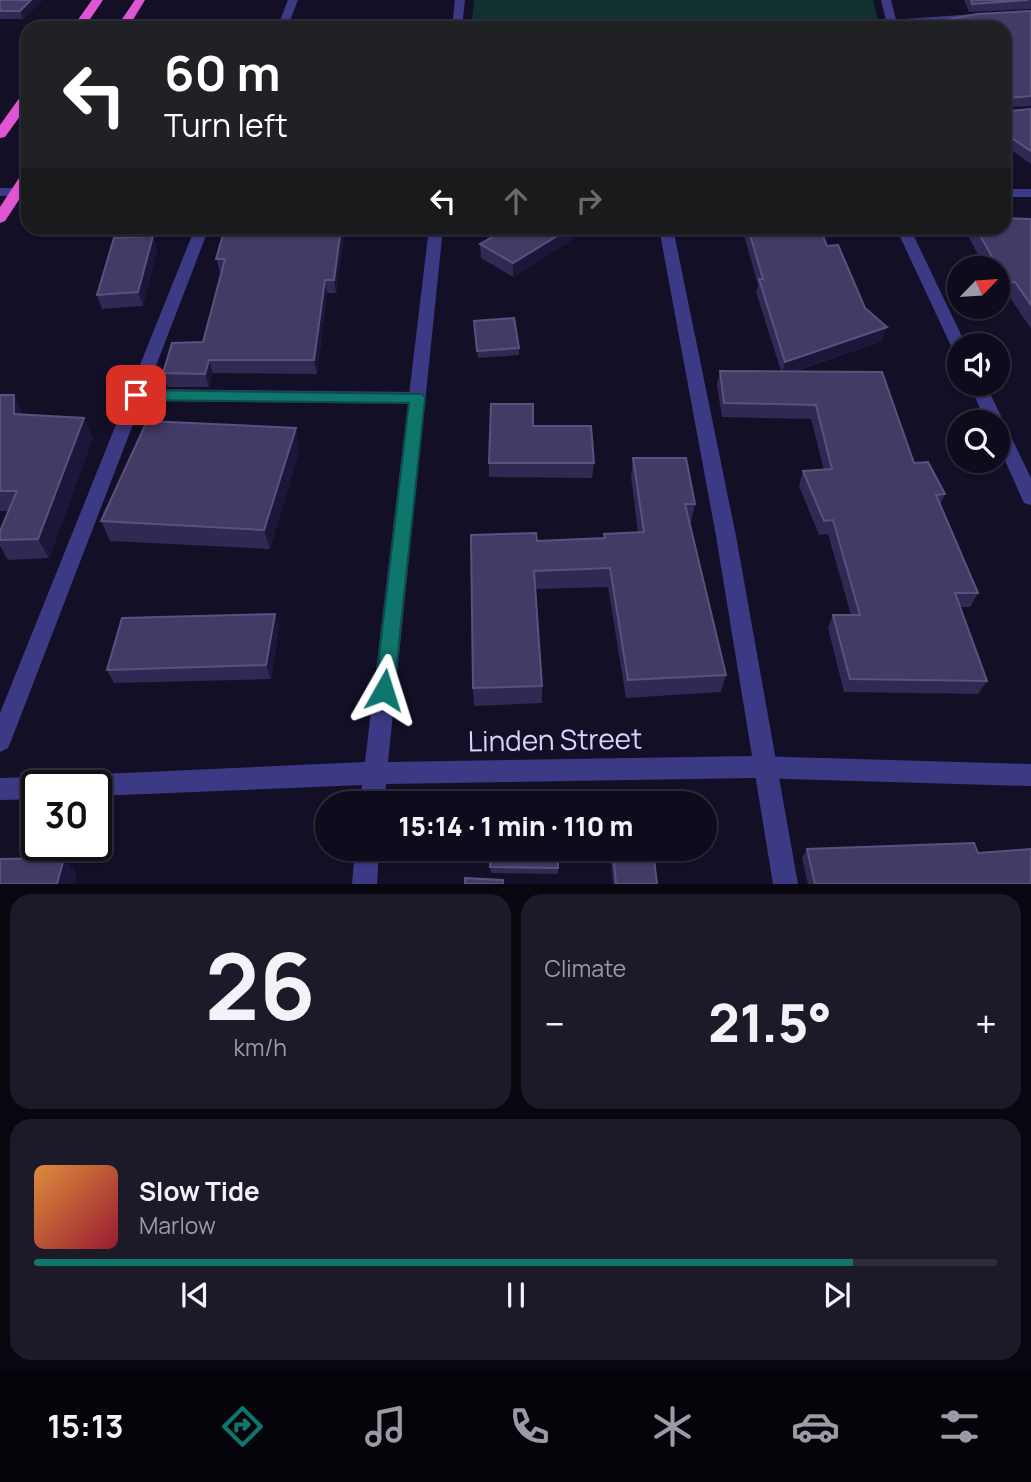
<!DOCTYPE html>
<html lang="en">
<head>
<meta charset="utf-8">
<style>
  body { margin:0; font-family:Manrope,sans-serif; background:#1c1929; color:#f1f3f6; height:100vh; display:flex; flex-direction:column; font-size:26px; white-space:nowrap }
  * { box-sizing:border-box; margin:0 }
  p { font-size:23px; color:#9b9ba3 }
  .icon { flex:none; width:38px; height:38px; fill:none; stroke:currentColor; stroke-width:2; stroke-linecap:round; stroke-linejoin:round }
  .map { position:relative; height:884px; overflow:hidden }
  .sheet { display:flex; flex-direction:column; gap:10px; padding:10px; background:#08060f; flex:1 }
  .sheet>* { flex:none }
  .guide { position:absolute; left:21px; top:21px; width:990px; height:214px; border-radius:21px; box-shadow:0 2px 5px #0004,0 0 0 2px #2e2b3b; background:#202124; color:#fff; overflow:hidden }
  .needle { width:46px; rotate:65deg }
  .controls { position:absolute; left:947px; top:256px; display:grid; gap:14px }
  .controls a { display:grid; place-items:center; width:63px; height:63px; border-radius:50%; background:#0e0b1c; box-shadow:0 2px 5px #0004,0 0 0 2px #2e2b3b; font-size:35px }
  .speed { position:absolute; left:21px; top:770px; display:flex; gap:14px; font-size:35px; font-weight:700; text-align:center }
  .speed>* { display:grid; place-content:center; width:91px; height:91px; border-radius:50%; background:#0e0b1c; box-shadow:0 2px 5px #0004,0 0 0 2px #2e2b3b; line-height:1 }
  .speed .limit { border:4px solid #111; border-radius:10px; background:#fff; color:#111 }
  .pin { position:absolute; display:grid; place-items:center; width:60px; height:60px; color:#fff; margin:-30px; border-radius:14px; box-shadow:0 4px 10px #0006 }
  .me { position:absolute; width:77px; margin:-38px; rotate:6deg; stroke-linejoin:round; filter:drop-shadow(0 0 5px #0008) }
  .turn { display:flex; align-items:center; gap:24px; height:147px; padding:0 28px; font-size:32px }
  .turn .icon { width:91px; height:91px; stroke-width:2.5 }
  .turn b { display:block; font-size:49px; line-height:60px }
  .lanes { display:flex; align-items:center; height:66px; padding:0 28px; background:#0003; justify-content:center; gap:35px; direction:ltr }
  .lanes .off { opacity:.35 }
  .big { font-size:52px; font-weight:800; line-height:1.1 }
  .sheet .card { flex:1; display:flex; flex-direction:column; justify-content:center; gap:10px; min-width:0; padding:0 24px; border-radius:21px; background:#1c1929 }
  .sheet .dial { align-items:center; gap:0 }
  .dial b { font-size:91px; line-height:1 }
  .song { display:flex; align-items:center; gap:21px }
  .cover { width:84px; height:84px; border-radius:10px; background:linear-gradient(135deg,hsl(30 70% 55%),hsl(350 70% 35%)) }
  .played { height:7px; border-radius:4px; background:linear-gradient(90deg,#0f766e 85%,#2e2b3b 85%) }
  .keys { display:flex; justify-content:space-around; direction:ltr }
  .heat { display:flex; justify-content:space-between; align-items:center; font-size:38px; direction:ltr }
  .sheet .tiles { flex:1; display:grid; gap:10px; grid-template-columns:1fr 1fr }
  .card:last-child { grid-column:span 2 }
  .trip { position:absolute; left:315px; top:791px; width:402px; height:70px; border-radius:35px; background:#0e0b1c; box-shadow:0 2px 5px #0004,0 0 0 2px #2e2b3b; font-weight:800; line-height:70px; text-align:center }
  .menu { display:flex; height:112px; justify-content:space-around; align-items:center; background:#06040b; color:#9b9ba3 }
  .menu .icon { width:49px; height:49px }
  .menu .current { color:#0f766e }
  .menu b { font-size:32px; color:#f1f3f6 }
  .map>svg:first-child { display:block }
</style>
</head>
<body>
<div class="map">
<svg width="1031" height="884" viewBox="0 0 1031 884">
  <rect width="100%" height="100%" fill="#130f26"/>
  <!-- green -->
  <path fill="#12302f" d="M474 0H873L880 28H471Z"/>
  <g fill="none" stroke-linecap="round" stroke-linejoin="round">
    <!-- service -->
    <path fill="#3d3a85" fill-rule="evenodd" d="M288 0H298L287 28H277Z
      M975 14 979 15V19L891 26 886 23 891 20Z
      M195 228H209L147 389 417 392 425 398 417 404 142 401 11 741 8 748 0 752V713Z
      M659 228H673L736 536 798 884H773L716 536Z"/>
    <!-- minor -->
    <path fill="#3d3a85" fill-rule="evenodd" d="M455 0H465L462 28H452Z
      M429 228H443L388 762 753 756 1031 764V786L753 778 386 784 384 803H360L362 785 96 796V786H67L71 778 79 775 365 762Z
      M896 228H910L966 345H959V351L951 346Z
      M969 383H985L1031 478V505L1024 503 998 445V422H986Z
      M37 777 45 780 48 786H37V799L0 800V778Z
      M355 849H379L377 884H352Z"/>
    <!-- tertiary -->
    <path fill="#3d3a85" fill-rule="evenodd" d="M881 0H891L898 28H888Z
      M0 188H28V196H0Z
      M1004 189H1031V197H1004Z"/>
    <!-- trunk -->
    <path fill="#e055d1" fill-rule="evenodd" d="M92 0H103L84 28H72Z
      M135 0H145L128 28H116Z
      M28 92V105L5 137 0 138V125L23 93Z
      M28 171V186L5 221 0 223V207L23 172Z"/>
  </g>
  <!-- wall -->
  <path fill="#312854" d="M0 0H42L23 19H0Z
    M964 0H1031V9L969 12Z
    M1031 11V106L1007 107 1008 111 1031 109V164L1004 145V28H944L946 20Z
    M1031 219V329L1009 296H1000L998 292V268H985L966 232 967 228H976Z
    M742 228H820L827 246 865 308 882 341 793 372 914 463 945 494 940 505 978 593 970 607H960L987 681 978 694 844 692 828 628 833 615H851L828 534 819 535 799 486 803 471 824 470 811 419 722 417 717 385 720 371H781L756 292 758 285Z
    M344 235 336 293H327L317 374 213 373 209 387H167L163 373 203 342 222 272H220L216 259Z
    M153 236 157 250 143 306 102 309 97 295Z
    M575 238 513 277 481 258 480 244Z
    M475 328 519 348V355L478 358Z
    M0 395 24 415 93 438 49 558 8 560 0 546V531L8 511H0Z
    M533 426 594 463 592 478 489 477V463Z
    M300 448 270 549 110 541 101 521Z
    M633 458 695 504 691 522H689L726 675 721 692 626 698 608 587 536 589 542 686V703L474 706 473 688 537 541 604 538V534L638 532 631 477Z
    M279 627 271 679 114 683 107 670Z
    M807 849 978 853 1031 884H808L802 858Z
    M613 851 657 884H613L611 862Z
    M490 867 558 868V874L491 873Z"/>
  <!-- shaded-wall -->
  <path fill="#1d163a" d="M31 0H42L23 19 20 11Z
    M341 228H342L344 235 336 293 334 280Z
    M570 228H576L575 238 513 277V263Z
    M153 236 157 250 143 306 138 292Z
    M325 280 327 293 317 374 314 360Z
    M887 327 882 341 782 375 785 362Z
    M209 360 213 373 209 387 205 374Z
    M14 395 24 415 14 414Z
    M84 418 93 438 49 558 38 539Z
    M296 428 300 448 270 549 264 530Z
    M275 614 279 627 271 679 266 665Z
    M64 858 77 874 75 884H57Z"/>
  <!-- building -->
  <path fill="#433a66" stroke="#5a527e" stroke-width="2" d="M0 0H31L20 11H0Z
    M971 0H1028L972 4Z
    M1031 11V96L1007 98 1005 100 1008 111 1031 109V151L1004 133V28H959L946 20 977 14Z
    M1004 218 1031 219V305L1015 282H1006L976 228H1004Z
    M225 228H341L334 280H325L314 360H209L205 374 163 373 172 343 203 342 225 259H216Z
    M508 228H570L513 263 480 244Z
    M748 228H820L827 246 838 245 865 308 887 327 785 362 759 279H763Z
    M153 236 138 292 97 295 114 238Z
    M514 318 519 348 477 351 474 321Z
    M720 371 882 372 914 463 928 462 945 494 936 495 978 593H955L987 681 850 679 833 615H860L833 520 824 521 803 471 832 469 816 405 724 403Z
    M0 395H14V414L84 418 38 539 0 540V531L17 491H0Z
    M491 404H533V426H591L594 463H489Z
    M147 421 296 428 264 530 101 521Z
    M633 458H686L695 504H685L726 675 628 680 610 568 534 571 542 686 473 688 471 535 536 533 537 541 605 538 604 534 644 532Z
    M275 614 266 665 107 670 122 618Z
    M974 843 978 853 1031 849V884H815L807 849Z
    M491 849H558V868L490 867Z
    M653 850 657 884H616L613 851Z
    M64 858 57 884H0V859Z
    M465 878 503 880V884H465Z"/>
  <!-- route -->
  <path fill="#0f766e" stroke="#0a4d48" stroke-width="2" d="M136 390 422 394 425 398 394 690 391 697 384 699 377 697 375 690 409 403 136 400 129 395Z"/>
  <g text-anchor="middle" stroke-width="7" stroke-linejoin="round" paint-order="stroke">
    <!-- near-street labels -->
    <g font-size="28" fill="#d9d4ff" stroke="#130f26">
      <text transform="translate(555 740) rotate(-1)" y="10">Linden Street</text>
    </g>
  </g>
</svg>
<div class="controls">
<a><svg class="needle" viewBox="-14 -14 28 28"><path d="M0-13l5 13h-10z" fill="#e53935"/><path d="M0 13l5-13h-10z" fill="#9b9ba3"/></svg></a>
<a><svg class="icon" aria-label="sound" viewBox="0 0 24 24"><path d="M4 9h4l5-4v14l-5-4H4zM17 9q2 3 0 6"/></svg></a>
<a><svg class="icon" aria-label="search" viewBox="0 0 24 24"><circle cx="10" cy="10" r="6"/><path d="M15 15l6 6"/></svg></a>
</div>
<div class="speed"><div class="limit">30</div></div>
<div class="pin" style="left:136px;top:395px;background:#d93025"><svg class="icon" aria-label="arrive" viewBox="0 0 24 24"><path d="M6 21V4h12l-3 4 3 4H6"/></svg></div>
<svg class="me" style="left:384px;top:690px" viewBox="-20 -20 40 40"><path d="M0-17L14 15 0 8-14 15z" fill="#0f766e" stroke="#fff" stroke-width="4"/></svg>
<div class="trip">15:14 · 1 min · 110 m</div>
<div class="guide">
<div class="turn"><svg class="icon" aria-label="left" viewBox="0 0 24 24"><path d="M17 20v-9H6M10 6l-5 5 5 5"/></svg><div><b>60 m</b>Turn left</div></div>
<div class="lanes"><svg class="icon" aria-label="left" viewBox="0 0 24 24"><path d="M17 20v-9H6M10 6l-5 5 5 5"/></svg><svg class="icon off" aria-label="ahead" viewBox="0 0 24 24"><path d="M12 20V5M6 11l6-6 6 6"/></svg><svg class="icon off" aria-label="right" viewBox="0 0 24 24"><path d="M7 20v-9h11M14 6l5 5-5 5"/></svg></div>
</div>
</div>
<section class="sheet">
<div class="tiles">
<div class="card dial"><b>26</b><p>km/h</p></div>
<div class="card"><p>Climate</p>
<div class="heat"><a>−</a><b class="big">21.5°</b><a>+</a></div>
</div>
<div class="card">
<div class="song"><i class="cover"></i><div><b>Slow Tide</b><p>Marlow</p></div></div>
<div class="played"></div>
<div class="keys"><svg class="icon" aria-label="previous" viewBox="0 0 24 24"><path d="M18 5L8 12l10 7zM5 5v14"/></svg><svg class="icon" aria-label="pause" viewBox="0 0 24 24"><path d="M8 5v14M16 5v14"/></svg><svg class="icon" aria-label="next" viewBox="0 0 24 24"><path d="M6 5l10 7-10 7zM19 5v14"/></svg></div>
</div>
</div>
</section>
<nav class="menu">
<b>15:13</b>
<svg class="icon current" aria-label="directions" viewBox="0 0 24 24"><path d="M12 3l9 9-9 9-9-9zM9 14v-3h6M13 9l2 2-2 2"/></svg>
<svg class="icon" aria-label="music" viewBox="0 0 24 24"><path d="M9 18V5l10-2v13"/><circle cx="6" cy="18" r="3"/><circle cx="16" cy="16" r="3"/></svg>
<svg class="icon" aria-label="phone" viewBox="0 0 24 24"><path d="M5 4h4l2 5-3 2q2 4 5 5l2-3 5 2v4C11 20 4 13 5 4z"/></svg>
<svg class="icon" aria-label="climate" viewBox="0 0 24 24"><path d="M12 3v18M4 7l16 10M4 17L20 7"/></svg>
<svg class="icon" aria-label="car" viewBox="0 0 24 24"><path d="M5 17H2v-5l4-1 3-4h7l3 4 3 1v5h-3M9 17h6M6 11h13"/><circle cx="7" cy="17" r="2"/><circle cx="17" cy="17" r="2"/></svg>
<svg class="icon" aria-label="filters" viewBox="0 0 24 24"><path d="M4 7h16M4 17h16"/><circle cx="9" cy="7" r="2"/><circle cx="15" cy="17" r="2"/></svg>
</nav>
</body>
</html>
